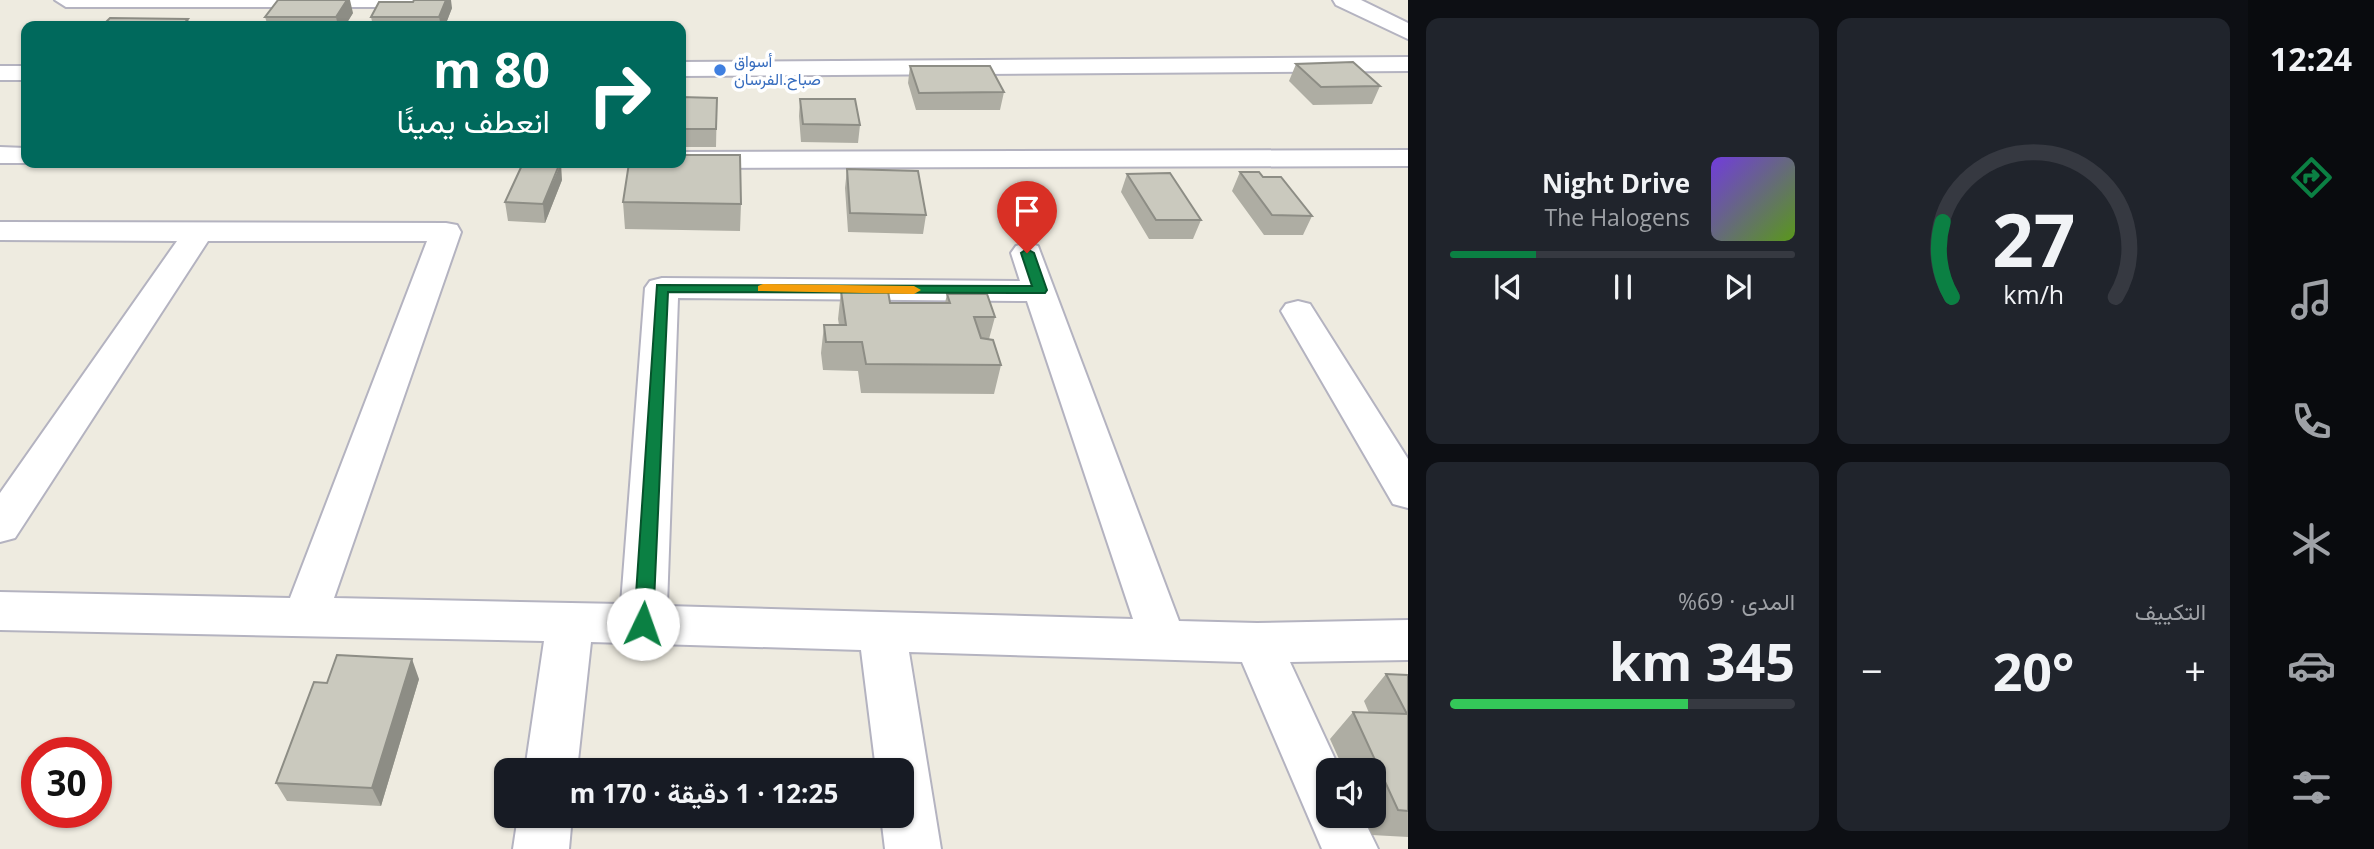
<!DOCTYPE html>
<html lang="ar">
<head>
<meta charset="utf-8">
<style>
  body { margin:0; font-family:"Open Sans",Vazirmatn,sans-serif; background:#20242c; color:#f1f3f6; direction:rtl; height:100vh; display:flex; flex-direction:column; font-size:26px; white-space:nowrap }
  * { box-sizing:border-box; margin:0 }
  p { font-size:23px; color:#9ea1a6 }
  .icon { flex:none; width:38px; height:38px; fill:none; stroke:currentColor; stroke-width:2; stroke-linecap:round; stroke-linejoin:round }
  .map { position:relative; flex:1; overflow:hidden; direction:ltr }
  .side { display:flex; flex-direction:column; gap:18px; padding:18px; background:#0d0f14; width:840px }
  .side>* { flex:none }
  .banner { position:absolute; left:21px; top:21px; width:665px; height:147px; border-radius:14px; box-shadow:0 2px 5px #0004; direction:rtl; background:#00695c; color:#fff; overflow:hidden }
  .buttons { position:absolute; left:1316px; top:758px; display:grid; gap:14px }
  .buttons a { display:grid; place-items:center; width:70px; height:70px; border-radius:14px; background:#171b24; box-shadow:0 2px 5px #0004; font-size:35px }
  .speed { position:absolute; left:21px; top:737px; display:flex; gap:14px; font-size:35px; font-weight:700; text-align:center }
  .speed>* { display:grid; place-content:center; width:91px; height:91px; border-radius:50%; background:#171b24; box-shadow:0 2px 5px #0004; line-height:1 }
  .speed .limit { border:10px solid #d22; background:#fff; color:#111 }
  .pin { position:absolute; display:grid; place-items:center; width:60px; height:60px; color:#fff; margin:-72px -30px; border-radius:50% 50% 50% 0; rotate:-45deg; box-shadow:0 0 7px #0007 }
  .pin .icon { rotate:45deg }
  .me { position:absolute; width:77px; margin:-38px; rotate:3deg; stroke-linejoin:round; filter:drop-shadow(0 0 5px #0008) }
  .turn { display:flex; align-items:center; gap:24px; height:147px; padding:0 21px; font-size:32px }
  .turn .icon { width:91px; height:91px; stroke-width:2.5 }
  .turn b { display:block; font-size:49px; line-height:60px }
  .big { font-size:52px; font-weight:700; line-height:1.1 }
  .side .card { flex:1; display:flex; flex-direction:column; justify-content:center; gap:10px; min-width:0; padding:0 24px; border-radius:14px; background:#20242c }
  .side .dial { align-items:center; gap:0 }
  .dial svg { height:182px; overflow:visible; fill:none; stroke:#363941; stroke-width:7; stroke-linecap:round; text-anchor:middle }
  .dial text { fill:#f1f3f6; stroke:none }
  .song { display:flex; align-items:center; gap:21px }
  .cover { width:84px; height:84px; border-radius:10px; background:linear-gradient(135deg,hsl(260 70% 55%),hsl(90 70% 35%)) }
  .played { height:7px; border-radius:4px; background:linear-gradient(90deg,#0b8043 25%,#363941 25%) }
  .keys { display:flex; justify-content:space-around; direction:ltr }
  .heat { display:flex; justify-content:space-between; align-items:center; font-size:38px; direction:ltr }
  .charge { height:10px; border-radius:5px; background:linear-gradient(90deg,#34c759 69%,#363941 0) }
  .side .tiles { flex:1; display:grid; gap:18px; grid-template-columns:repeat(2,1fr) }
  .trip { position:absolute; left:494px; top:758px; width:420px; height:70px; border-radius:14px; background:#171b24; box-shadow:0 2px 5px #0004; font-weight:700; line-height:70px; text-align:center; direction:rtl }
  main { display:flex; flex:1; min-height:0 }
  .dock { display:flex; flex-direction:column; width:126px; justify-content:space-around; align-items:center; background:#090b0e; color:#9ea1a6 }
  .dock .icon { width:49px; height:49px }
  .dock .selected { color:#0b8043 }
  .dock b { font-size:32px; color:#f1f3f6 }
  .map>svg:first-child { display:block }
</style>
</head>
<body>
<main>
<nav class="dock">
<b>12:24</b>
<svg class="icon selected" aria-label="directions" viewBox="0 0 24 24"><path d="M12 3l9 9-9 9-9-9zM9 14v-3h6M13 9l2 2-2 2"/></svg>
<svg class="icon" aria-label="music" viewBox="0 0 24 24"><path d="M9 18V5l10-2v13"/><circle cx="6" cy="18" r="3"/><circle cx="16" cy="16" r="3"/></svg>
<svg class="icon" aria-label="phone" viewBox="0 0 24 24"><path d="M5 4h4l2 5-3 2q2 4 5 5l2-3 5 2v4C11 20 4 13 5 4z"/></svg>
<svg class="icon" aria-label="climate" viewBox="0 0 24 24"><path d="M12 3v18M4 7l16 10M4 17L20 7"/></svg>
<svg class="icon" aria-label="car" viewBox="0 0 24 24"><path d="M5 17H2v-5l4-1 3-4h7l3 4 3 1v5h-3M9 17h6M6 11h13"/><circle cx="7" cy="17" r="2"/><circle cx="17" cy="17" r="2"/></svg>
<svg class="icon" aria-label="filters" viewBox="0 0 24 24"><path d="M4 7h16M4 17h16"/><circle cx="9" cy="7" r="2"/><circle cx="15" cy="17" r="2"/></svg>
</nav>
<section class="side">
<div class="tiles">
<div class="card dial"><svg viewBox="0 0 100 80">
<path d="M14 69A42 42 0 1 1 86 69"/>
<path d="M14 69A42 42 0 0 1 10 36" stroke="#0b8043"/>
<text x="50" y="56" font-size="32" font-weight="700">27</text>
<text x="50" y="72" font-size="11">km/h</text>
</svg></div>
<div class="card">
<div class="song"><i class="cover"></i><div><b>Night Drive</b><p>The Halogens</p></div></div>
<div class="played"></div>
<div class="keys"><svg class="icon" aria-label="previous" viewBox="0 0 24 24"><path d="M18 5L8 12l10 7zM5 5v14"/></svg><svg class="icon" aria-label="pause" viewBox="0 0 24 24"><path d="M8 5v14M16 5v14"/></svg><svg class="icon" aria-label="next" viewBox="0 0 24 24"><path d="M6 5l10 7-10 7zM19 5v14"/></svg></div>
</div>
<div class="card"><p>التكييف</p>
<div class="heat"><a>−</a><b class="big">20°</b><a>+</a></div>
</div>
<div class="card"><p>المدى · 69%</p><b class="big">345 km</b><div class="charge"></div></div>
</div>
</section>
<div class="map">
<svg width="1408" height="849" viewBox="0 0 1408 849">
  <rect width="100%" height="100%" fill="#eeebe0"/>
  <g fill="none" stroke-linecap="round" stroke-linejoin="round">
    <defs>
      <path id="street" d="M55 0H428L417 7H66Z
        M1333 0H1361L1408 23V39L1336 5Z
        M1408 57V71L681 76V62Z
        M0 66H26V80H0Z
        M0 147 26 148V163H33H0Z
        M1408 150V166L681 168 669 163H681V152Z
        M0 222 446 223 457 225 461 232 334 598 621 604 645 288 650 281 662 278 1020 281 1011 253 1016 246 1027 243 1038 246 1179 621 1257 623 1408 620V660L1290 662 1340 770H1328V816H1362L1378 849H1322L1242 662 909 652 941 849H885L881 816H901V770H876L861 650 591 642 577 770H525L544 641 0 630V592L290 598 427 241H208L15 538 0 542V493L177 241 0 240ZM678 298 1027 301 1133 619 667 606Z
        M1298 301 1310 304 1408 459V508L1393 504 1281 311 1286 304Z
        M518 816H572L569 849H513Z"/>
    </defs>
    <!-- street casing -->
    <use href="#street" stroke="#b4b3c0" stroke-width="4"/>
    <!-- street -->
    <use href="#street" fill="#fff" fill-rule="evenodd"/>
  </g>
  <!-- wall -->
  <path fill="#aeada3" d="M452 8 445 26H373L371 17Z
    M353 13 345 26H268L265 17Z
    M1296 64 1380 86 1372 104 1313 105 1289 81Z
    M910 66 1004 92 1000 110H916L908 83Z
    M717 98 716 147H681V103Z
    M800 99 860 125 858 143 801 142 799 116Z
    M847 169 926 215 923 234 848 232 845 188Z
    M1240 172 1263 177 1312 216 1303 235H1264L1232 191Z
    M1127 174 1201 220 1193 239H1149L1121 192Z
    M562 180 545 223 508 221 505 202Z
    M623 202 741 204 740 231 625 229Z
    M841 291 890 303H945L947 294 995 317 989 339 1001 365 994 394 861 393 858 371 823 370 821 353 824 325H839L838 319Z
    M1386 674 1408 675V837L1372 835 1363 816H1374V770H1344L1330 739 1353 712 1369 713 1364 701Z
    M419 679 381 806 287 801 276 783 327 683Z"/>
  <!-- shaded-wall -->
  <path fill="#8d8d85" d="M347 0H350L353 13 345 26H338L336 17Z
    M446 0H451L452 8 445 26H441L439 17Z
    M188 19 190 26H182Z
    M561 163 562 180 545 223 543 204Z
    M412 659 419 679 381 806 372 788Z"/>
  <!-- building -->
  <path fill="#cac9be" stroke="#8d8d85" stroke-width="2" d="M278 0H347L336 17H265Z
    M414 0H446L439 17H371L379 2H413Z
    M110 18 188 19 182 26H102Z
    M1353 62 1380 86 1321 87 1296 64Z
    M910 66H990L1004 92 919 93Z
    M681 97 717 98 716 129H681Z
    M800 99H855L860 125 803 124Z
    M681 155H740L741 204 623 202 629 163H681Z
    M523 163H560L543 204 505 202Z
    M847 169 918 171 926 215 850 213Z
    M1240 172H1259L1263 177H1281L1312 216 1272 215Z
    M1170 173 1201 220H1156L1127 174Z
    M841 291H888L890 303H950L947 294H987L995 317H974L981 338 993 340 1001 365 866 364 862 342H826L824 325H846Z
    M337 655 412 659 372 788 276 783 314 682 327 683Z
    M1386 674 1408 675V811L1398 810 1353 712 1407 714Z"/>
  <!-- route -->
  <path fill="#0b8043" stroke="#07532c" stroke-width="2" d="M1027 249 1034 253 1047 290 1045 293 668 292 653 624 650 630H636L634 624 657 285 1032 286 1021 253Z"/>
  <!-- slow -->
  <path fill="#f59e0b" d="M763 284 914 286 921 290 914 294 758 291V286Z"/>
  <!-- markers -->
  <circle fill="#3f7fe0" stroke="#fff" stroke-width="2.5" cx="720" cy="70" r="7"/>
  <g text-anchor="middle" stroke-width="7" stroke-linejoin="round" paint-order="stroke">
    <!-- far-shop labels -->
    <g font-size="16" fill="#366cbe" stroke="#fff" text-anchor="start">
      <text x="734" y="67">أسواق<tspan x="734" dy="18">صباح.الفرسان</tspan></text>
    </g>
  </g>
</svg>
<div class="buttons">
<a><svg class="icon" aria-label="sound" viewBox="0 0 24 24"><path d="M4 9h4l5-4v14l-5-4H4zM17 9q2 3 0 6"/></svg></a>
</div>
<div class="speed"><div class="limit">30</div></div>
<div class="pin" style="left:1027px;top:253px;background:#d93025"><svg class="icon" aria-label="arrive" viewBox="0 0 24 24"><path d="M6 21V4h12l-3 4 3 4H6"/></svg></div>
<svg class="me" style="left:643px;top:624px" viewBox="-20 -20 40 40"><circle r="19" fill="#fff"/><path d="M0-13L10 11 0 6-10 11z" fill="#0b8043"/></svg>
<div class="trip">12:25 · 1 دقيقة · 170 m</div>
<div class="banner">
<div class="turn"><svg class="icon" aria-label="right" viewBox="0 0 24 24"><path d="M7 20v-9h11M14 6l5 5-5 5"/></svg><div><b>80 m</b>انعطف يمينًا</div></div>
</div>
</div>
</main>
</body>
</html>
